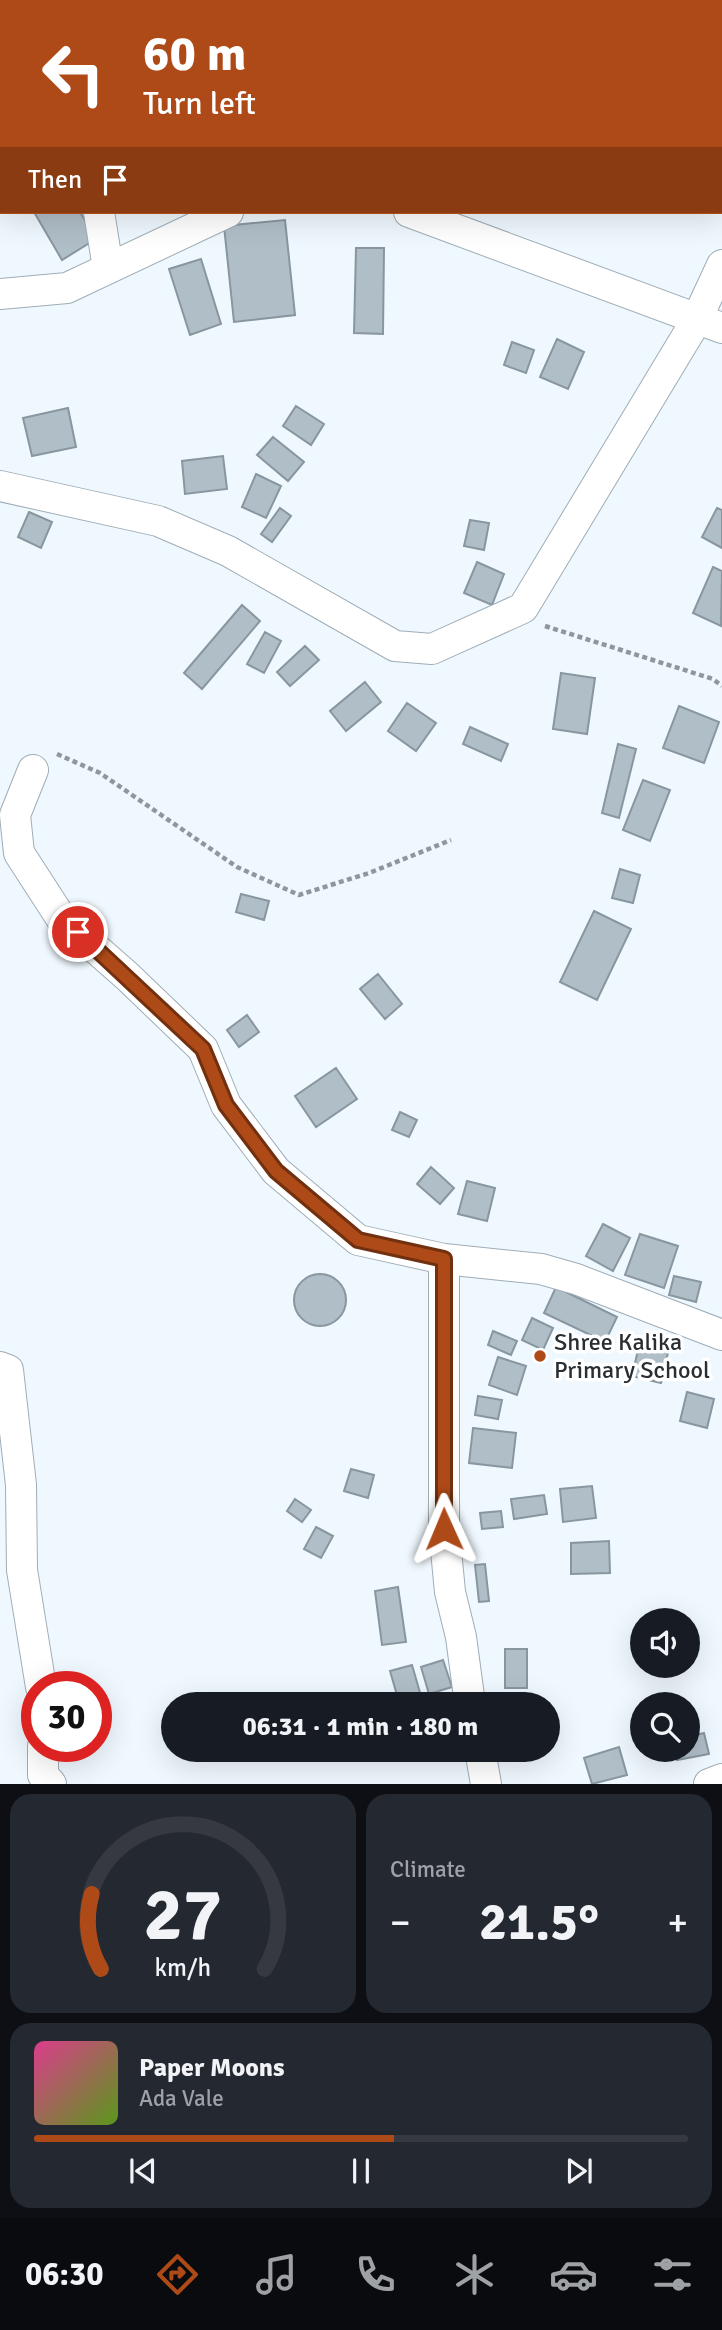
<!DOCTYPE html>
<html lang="en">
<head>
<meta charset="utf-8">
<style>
  body { margin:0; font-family:Signika,sans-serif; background:#242831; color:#f1f3f6; height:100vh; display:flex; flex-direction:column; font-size:26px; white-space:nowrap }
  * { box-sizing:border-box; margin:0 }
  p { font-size:23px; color:#9ea1a6 }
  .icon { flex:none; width:38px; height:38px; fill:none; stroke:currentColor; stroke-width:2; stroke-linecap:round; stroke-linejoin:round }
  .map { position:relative; height:1784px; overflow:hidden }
  .drawer { display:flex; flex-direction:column; gap:10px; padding:10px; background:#0d0f14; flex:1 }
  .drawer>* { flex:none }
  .guide { position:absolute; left:0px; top:0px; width:723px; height:214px; box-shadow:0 7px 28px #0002; background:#ae4a17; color:#fff; overflow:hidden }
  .controls { position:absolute; left:630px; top:1608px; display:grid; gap:14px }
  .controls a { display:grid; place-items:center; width:70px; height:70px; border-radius:50%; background:#171b24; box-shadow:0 7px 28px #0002; font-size:35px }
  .speed { position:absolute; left:21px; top:1671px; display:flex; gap:14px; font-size:35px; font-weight:700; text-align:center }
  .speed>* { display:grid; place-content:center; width:91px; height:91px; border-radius:50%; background:#171b24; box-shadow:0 7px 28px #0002; line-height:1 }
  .speed .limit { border:10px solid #d22; background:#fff; color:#111 }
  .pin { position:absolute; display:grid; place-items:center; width:60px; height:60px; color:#fff; margin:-30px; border:4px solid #fff; border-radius:50%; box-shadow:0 2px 7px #0007 }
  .me { position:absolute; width:77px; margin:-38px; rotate:359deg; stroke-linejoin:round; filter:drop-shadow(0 0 5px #0008) }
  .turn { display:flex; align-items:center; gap:24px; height:147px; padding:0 28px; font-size:32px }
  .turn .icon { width:91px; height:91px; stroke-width:2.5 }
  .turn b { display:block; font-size:49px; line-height:60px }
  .then { display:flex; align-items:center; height:66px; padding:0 28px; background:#0003; gap:14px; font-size:26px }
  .big { font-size:52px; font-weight:700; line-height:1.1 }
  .drawer .tile { flex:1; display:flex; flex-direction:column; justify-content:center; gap:10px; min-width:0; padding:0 24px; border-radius:21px; background:#242831 }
  .drawer .dial { align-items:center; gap:0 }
  .dial svg { height:182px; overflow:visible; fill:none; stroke:#363941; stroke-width:7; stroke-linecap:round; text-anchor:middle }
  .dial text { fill:#f1f3f6; stroke:none }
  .song { display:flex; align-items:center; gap:21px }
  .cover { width:84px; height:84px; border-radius:10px; background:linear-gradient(135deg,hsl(330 70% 55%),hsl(90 70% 35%)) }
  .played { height:7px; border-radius:4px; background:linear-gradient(90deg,#ae4a17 55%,#363941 55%) }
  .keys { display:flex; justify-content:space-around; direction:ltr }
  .heat { display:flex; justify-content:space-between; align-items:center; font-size:38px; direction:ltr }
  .drawer .tiles { flex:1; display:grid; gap:10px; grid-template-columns:1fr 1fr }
  .tile:last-child { grid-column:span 2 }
  .trip { position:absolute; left:161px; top:1692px; width:399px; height:70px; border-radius:35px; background:#171b24; box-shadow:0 7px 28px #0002; font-weight:700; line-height:70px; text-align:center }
  .tab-bar { display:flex; height:112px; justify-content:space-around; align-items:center; background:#090b0e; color:#9ea1a6 }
  .tab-bar .icon { width:49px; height:49px }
  .tab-bar .current { color:#ae4a17 }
  .tab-bar b { font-size:32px; color:#f1f3f6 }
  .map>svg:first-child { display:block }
</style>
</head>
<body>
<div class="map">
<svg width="722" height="1784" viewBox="0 0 722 1784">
  <rect width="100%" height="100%" fill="#eff8fe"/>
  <!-- building -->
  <path fill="#b0bec8" stroke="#88969f" stroke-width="2" d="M153 0H224L153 2Z
    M34 212H80L96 239 62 260Z
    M285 220 295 315 234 322 224 226Z
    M356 248H384L383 334 354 333Z
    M201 259 221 324 190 335 169 269Z
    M557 339 584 352 568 389 540 377Z
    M512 342 534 350 526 373 504 365Z
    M296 406 324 424 311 445 283 426Z
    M68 408 76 447 32 456 23 418Z
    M273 437 304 462 288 481 257 455Z
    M223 456 227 489 185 494 182 461Z
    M256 474 281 486 266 518 242 507Z
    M280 508 291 516 272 542 261 534Z
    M717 508 722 510V548L702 537Z
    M29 512 52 522 41 548 18 537Z
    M470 520 489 523 484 550 464 546Z
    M477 562 504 574 492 605 464 593Z
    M713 567 722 571 721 626 693 613Z
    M242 605 260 621 202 689 184 673Z
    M265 632 281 641 264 673 247 664Z
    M305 646 319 660 290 686 277 672Z
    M561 673 595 678 587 734 553 729Z
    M365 682 381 702 346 731 330 711Z
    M407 703 436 723 416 751 388 731Z
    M679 706 719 722 704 763 663 748Z
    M470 727 508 744 501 761 463 744Z
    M618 744 636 749 619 818 602 813Z
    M643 780 670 790 650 841 623 830Z
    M620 869 640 875 633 903 612 898Z
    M241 894 269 901 264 920 236 912Z
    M594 911 631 929 597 1000 560 982Z
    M378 974 402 1004 385 1019 360 989Z
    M247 1015 259 1032 239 1047 227 1030Z
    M336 1068 357 1099 316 1127 295 1096Z
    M400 1112 417 1120 409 1137 392 1130Z
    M431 1167 454 1188 440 1204 417 1184Z
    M467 1181 495 1188 487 1221 458 1214Z
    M603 1224 630 1238 613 1271 586 1256Z
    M640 1234 678 1246 664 1288 625 1275Z
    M294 1300a26 26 0 1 1 52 0a26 26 0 1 1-52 0Z
    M674 1276 701 1282 696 1302 669 1295Z
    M556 1287 617 1317 605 1342 544 1313Z
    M532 1318 553 1328 543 1350 522 1340Z
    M493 1331 517 1341 511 1355 488 1345Z
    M641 1337 670 1344 661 1383 632 1376Z
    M498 1357 526 1366 517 1395 489 1385Z
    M687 1392 714 1399 707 1428 680 1421Z
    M478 1396 502 1400 498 1419 475 1415Z
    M473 1428 516 1433 512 1468 469 1463Z
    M351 1469 374 1475 368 1498 344 1491Z
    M592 1486 596 1518 563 1522 560 1489Z
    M544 1495 547 1514 514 1519 511 1499Z
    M295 1499 311 1510 302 1522 287 1511Z
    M501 1511 503 1527 482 1529 480 1513Z
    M316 1527 333 1536 321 1558 304 1549Z
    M609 1541 610 1573 571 1574V1543Z
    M485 1564 489 1601 479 1602 475 1565Z
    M398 1587 406 1642 382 1645 375 1591Z
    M505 1649H527V1688H505Z
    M443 1660 452 1687 429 1694 421 1667Z
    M412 1665 421 1696 399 1702 390 1671Z
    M704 1733 709 1754 677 1760 674 1750H688V1737Z
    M619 1747 627 1775 592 1784 584 1758Z"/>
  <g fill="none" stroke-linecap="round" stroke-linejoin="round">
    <defs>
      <path id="minor" d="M123 2V0
        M99 212 108 268
        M409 212 722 328
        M0 294 67 288 228 212
        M0 486 158 521 228 551 395 646 432 649 523 608 696 321 722 265
        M33 770 15 815 19 853 61 918 127 976 203 1049 226 1105 276 1171 358 1240 444 1259 541 1269 576 1279 722 1335
        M444 1259V1529L450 1592 461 1637 470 1704
        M0 1367 8 1370 21 1485 22 1570 41 1687
        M43 1746V1775L51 1784
        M480 1750 486 1784
        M709 1784 722 1779"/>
    </defs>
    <!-- minor casing -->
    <use href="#minor" stroke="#9fadb6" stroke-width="32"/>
    <!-- path -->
    <path stroke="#90979c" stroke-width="4.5" stroke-dasharray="5 3.5" stroke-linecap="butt" d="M545 626 713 679 722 686
      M57 754 100 773 237 867 299 895 369 873 451 840"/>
    <!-- minor -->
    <use href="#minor" stroke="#fff" stroke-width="30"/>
  </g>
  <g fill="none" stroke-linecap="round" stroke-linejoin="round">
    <defs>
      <path id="route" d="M78 932 203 1049 226 1105 276 1171 358 1240 444 1259V1529"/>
    </defs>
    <!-- route casing -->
    <use href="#route" stroke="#71300f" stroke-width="18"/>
    <!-- route -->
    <use href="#route" stroke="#ae4a17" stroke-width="12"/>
  </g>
  <!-- markers -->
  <circle fill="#ae4a17" stroke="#fff" stroke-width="2.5" cx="540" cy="1356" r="7"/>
  <g text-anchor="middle" stroke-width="7" stroke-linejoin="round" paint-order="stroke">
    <!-- poi labels -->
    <g font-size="24" fill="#292e32" stroke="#fff" text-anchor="start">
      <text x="554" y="1350">Shree Kalika<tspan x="554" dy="28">Primary School</tspan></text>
    </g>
  </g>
</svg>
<div class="controls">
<a><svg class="icon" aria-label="sound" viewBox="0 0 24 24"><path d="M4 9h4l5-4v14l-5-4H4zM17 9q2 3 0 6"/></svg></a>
<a><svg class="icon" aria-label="search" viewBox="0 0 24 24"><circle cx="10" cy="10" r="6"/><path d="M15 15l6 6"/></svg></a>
</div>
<div class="speed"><div class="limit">30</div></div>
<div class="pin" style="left:78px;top:932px;background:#d93025"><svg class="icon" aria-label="arrive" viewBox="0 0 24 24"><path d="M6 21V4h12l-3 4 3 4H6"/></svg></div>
<svg class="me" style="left:444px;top:1529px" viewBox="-20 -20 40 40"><path d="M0-17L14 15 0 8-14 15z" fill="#ae4a17" stroke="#fff" stroke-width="4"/></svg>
<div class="trip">06:31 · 1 min · 180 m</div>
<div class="guide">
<div class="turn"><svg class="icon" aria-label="left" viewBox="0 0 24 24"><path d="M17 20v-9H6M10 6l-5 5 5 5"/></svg><div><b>60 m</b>Turn left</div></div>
<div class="then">Then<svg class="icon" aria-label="arrive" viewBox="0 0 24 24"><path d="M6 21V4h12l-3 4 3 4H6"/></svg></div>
</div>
</div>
<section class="drawer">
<div class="tiles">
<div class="tile dial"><svg viewBox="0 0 100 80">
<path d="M14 69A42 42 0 1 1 86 69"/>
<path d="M14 69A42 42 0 0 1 10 36" stroke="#ae4a17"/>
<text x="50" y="56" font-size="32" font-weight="700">27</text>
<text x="50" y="72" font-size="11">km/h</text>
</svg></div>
<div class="tile"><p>Climate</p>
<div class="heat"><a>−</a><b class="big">21.5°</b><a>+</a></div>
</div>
<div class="tile">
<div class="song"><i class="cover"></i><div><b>Paper Moons</b><p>Ada Vale</p></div></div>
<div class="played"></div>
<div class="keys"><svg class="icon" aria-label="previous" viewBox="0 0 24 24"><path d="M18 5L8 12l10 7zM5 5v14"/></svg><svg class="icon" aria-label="pause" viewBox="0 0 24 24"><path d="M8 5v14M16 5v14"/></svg><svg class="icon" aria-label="next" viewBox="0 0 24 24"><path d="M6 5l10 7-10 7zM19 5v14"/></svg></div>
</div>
</div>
</section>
<nav class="tab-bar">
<b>06:30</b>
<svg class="icon current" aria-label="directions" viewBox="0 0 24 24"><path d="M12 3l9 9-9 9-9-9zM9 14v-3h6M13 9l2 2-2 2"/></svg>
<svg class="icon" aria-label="music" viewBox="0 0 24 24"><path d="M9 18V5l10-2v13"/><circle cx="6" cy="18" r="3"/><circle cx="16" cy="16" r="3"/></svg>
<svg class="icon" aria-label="phone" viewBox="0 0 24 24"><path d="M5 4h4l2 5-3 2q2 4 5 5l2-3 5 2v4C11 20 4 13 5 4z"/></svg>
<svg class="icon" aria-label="climate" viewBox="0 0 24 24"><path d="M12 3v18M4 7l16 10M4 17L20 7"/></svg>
<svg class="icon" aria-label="car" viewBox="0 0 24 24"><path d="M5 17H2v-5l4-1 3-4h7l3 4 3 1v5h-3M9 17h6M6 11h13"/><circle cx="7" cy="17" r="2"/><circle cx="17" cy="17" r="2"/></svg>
<svg class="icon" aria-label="filters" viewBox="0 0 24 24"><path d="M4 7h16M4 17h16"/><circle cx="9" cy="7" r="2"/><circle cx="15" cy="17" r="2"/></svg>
</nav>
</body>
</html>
